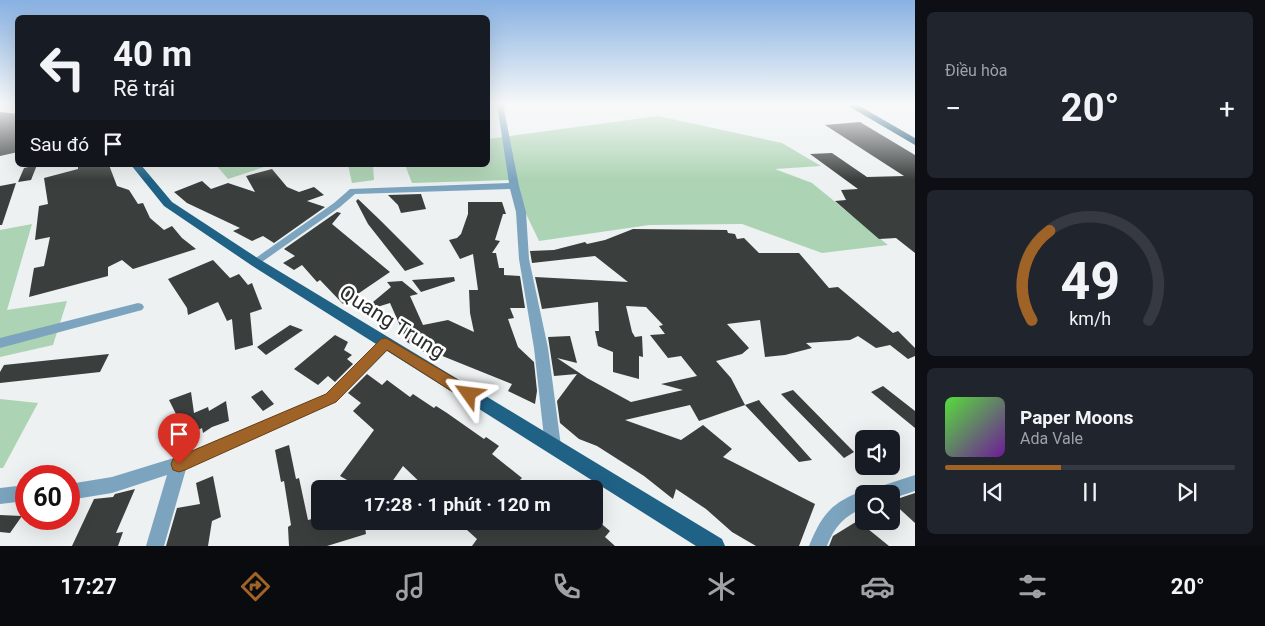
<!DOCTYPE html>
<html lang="vi">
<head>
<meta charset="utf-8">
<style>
  body { margin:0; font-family:Roboto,sans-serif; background:#20242c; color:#f1f3f6; height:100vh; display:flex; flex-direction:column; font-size:19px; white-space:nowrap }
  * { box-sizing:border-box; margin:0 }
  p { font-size:16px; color:#9ea1a6 }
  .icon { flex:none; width:28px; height:28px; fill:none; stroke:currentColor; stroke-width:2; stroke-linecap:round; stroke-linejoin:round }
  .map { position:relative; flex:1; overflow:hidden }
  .side { display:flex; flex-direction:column; gap:12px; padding:12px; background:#0d0f14; width:350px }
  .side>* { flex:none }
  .hud { position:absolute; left:15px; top:15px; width:475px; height:152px; border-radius:8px; box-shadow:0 5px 20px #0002; background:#171b24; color:#f1f3f6; overflow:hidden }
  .tools { position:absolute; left:855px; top:430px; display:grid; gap:10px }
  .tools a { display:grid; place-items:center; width:45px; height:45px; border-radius:8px; background:#171b24; box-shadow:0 5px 20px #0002; font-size:25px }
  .speed { position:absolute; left:15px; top:465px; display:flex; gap:10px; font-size:25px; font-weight:700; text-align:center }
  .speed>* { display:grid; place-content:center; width:65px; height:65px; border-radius:50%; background:#171b24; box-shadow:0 5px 20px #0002; line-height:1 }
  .speed .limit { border:8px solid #d22; background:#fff; color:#111 }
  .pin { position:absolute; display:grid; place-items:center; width:42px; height:42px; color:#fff; margin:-51px -21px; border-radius:50% 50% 50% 0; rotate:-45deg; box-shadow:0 0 5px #0007 }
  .pin .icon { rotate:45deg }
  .me { position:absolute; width:55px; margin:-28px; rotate:301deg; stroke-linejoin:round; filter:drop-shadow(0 0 4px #0008) }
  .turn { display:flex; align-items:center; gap:18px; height:105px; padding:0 15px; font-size:22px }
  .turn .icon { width:65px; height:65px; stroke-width:2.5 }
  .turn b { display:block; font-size:35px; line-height:42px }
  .then { display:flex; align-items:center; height:48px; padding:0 15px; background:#0003; gap:10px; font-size:19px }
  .big { font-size:38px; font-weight:700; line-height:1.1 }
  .side .tile { flex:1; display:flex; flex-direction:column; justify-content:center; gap:8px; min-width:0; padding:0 18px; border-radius:8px; background:#20242c }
  .side .dial { align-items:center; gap:0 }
  .dial svg { height:130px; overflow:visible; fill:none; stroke:#363941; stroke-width:7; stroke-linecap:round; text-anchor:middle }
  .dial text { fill:#f1f3f6; stroke:none }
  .song { display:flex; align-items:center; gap:15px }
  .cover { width:60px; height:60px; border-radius:8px; background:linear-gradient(135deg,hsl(110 70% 55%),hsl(280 70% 35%)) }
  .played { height:5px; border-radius:2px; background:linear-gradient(90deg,#a06327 40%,#363941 40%) }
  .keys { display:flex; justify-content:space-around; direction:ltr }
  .heat { display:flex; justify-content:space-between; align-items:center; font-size:28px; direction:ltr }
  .trip { position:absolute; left:311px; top:480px; width:292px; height:50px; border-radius:8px; background:#171b24; box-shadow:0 5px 20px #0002; font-weight:700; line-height:50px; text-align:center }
  .tab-bar { display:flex; height:80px; justify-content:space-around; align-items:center; background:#090b0e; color:#9ea1a6 }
  .tab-bar .icon { width:35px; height:35px }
  .tab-bar .active { color:#a06327 }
  .tab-bar b { font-size:22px; color:#f1f3f6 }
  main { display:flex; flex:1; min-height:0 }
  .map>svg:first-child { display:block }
</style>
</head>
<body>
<main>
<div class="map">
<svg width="915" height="546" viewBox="0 0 915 546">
  <rect width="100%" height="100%" fill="#edf1f2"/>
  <!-- green -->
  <path fill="#acd3b3" d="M658 116 782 143 821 166 775 169 812 183 888 245 822 253 742 224 649 225 539 241 510 180 412 183 405 165H488V139Z
    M216 165H270L228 179Z
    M348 165H373L374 180 352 183Z
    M32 224 7 310 67 301 53 345 0 357V230Z
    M0 399 38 403 3 468H0Z"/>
  <!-- building -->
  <path fill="#3a3e3d" d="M0 112 18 114V152L0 156Z
    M860 122 915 155V253L896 238 879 239 835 201 846 200 841 190 858 189 810 154 832 153 867 177 904 176 825 125Z
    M37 165 31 180 18 182 24 168Z
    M78 165H109L117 186 129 190 138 204 143 203 150 218 164 230 172 226 182 238 196 249 133 269 122 260 108 267V276L29 297 34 268 44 266 50 237 35 240 39 206 48 204 44 178 78 169Z
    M272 169 287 187 299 192 314 187 324 195 307 201 325 207 274 243 263 236 252 241 233 231 240 228 187 203 174 192 202 181 211 189 228 183 255 192 246 176Z
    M16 183 2 225H0V186Z
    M421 194 426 209 401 213 398 205 388 195Z
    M358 199 381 221 424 264 405 271 368 224 356 201Z
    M468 202H502L506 214H503L495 240 500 241 492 253H496L499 268H504V275L520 276 525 308H510L514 318 508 319 518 347 534 362 537 391 535 404 508 391 512 384 430 351 427 354 402 339 405 337 390 303 361 312 391 287 387 282 402 281 418 294 410 296 423 325 448 320 474 332 470 313 469 290H478L473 254 460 259 449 240 457 238 461 234 468 214Z
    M337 212 341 213 332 224 390 272 343 304 320 280 317 282 302 265 294 270 283 263 295 256 284 249Z
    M633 229 727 230 728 233 735 234 737 239 744 238 759 253H799L829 288 838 287 893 333 898 331 915 348V356L908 359 890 345 876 348 858 336 850 340 806 343 812 348 785 355 765 357 760 320 727 324 749 348 742 354 716 361 731 378 745 405 699 421 690 405 625 420 681 440 703 425 732 449 723 457 815 504 799 546H756L732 532 706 509 676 489 673 499 644 476 597 446 579 439 560 423 557 401 577 374 554 376 548 337 570 336 577 363 557 358 587 378 631 402 683 390 661 384 697 376 681 356 668 358 650 335 665 334 659 326 663 325 646 307 626 306 632 332 635 337 642 336 643 357 639 356V379L613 372V352L598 346 595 331H599L598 302 542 309 535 277 628 282 595 256 532 263 530 251 554 250 585 242 587 244 605 240Z
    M213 260 230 278 239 274 248 285 252 283 262 309 250 313 253 345 235 350 232 319 227 321 218 302 188 315 187 308 168 279Z
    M454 277 455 281 421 292 412 280Z
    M290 325 303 330 266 355 257 347Z
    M335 335 348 342 344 350 352 355 347 359 353 364 335 382 328 376 318 385 294 369Z
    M109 354 100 372 0 383V372L4 365Z
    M367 374 382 385 387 380 410 397 413 394 434 408 436 406 447 413 484 439 486 437 499 446 492 454 522 478 520 480 531 489H427L403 466 387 489H363L340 476 374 430 353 411 361 403 348 393Z
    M883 386 915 411V428L871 392Z
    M262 390 274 404 263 411 251 397Z
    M793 390 854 452 844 458 781 394Z
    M191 392 194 413 208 407 209 411 226 401 229 421 212 427 203 433 202 428 186 436 179 415 177 416 169 400Z
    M759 400 761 403 812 460 799 462 745 405Z
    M289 445 296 479 299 478 308 520 320 517V521H364L366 534 327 546H289L288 527 291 525 284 481 281 482 275 450Z
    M213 476 221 517 212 521 208 546H166L177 508 200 504 196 483Z
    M135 489 116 533 123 532 118 546H72L94 499 113 497 115 494Z
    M915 493V523L891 501Z
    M0 515 22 516 10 533 0 532Z
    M859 520 868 529 889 546H829L833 536Z
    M457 521H598L610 531 605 537 615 546H472L477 539Z"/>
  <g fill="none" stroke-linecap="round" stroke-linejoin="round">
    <!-- street -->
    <path fill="#7ca4be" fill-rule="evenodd" d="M0 104H13L0 107Z
      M497 104H503L519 186 526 212 529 259 548 348 561 446 559 451 553 453 547 451 545 446 534 348 519 259 516 212 510 189 355 194 340 207 259 264 255 266 250 262 334 203 350 189 509 183Z
      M138 303 142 304 144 307 142 310 0 348V338Z
      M386 338 391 339 393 343 391 347 336 402 186 469 164 546H146L167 475 112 493 69 500V484L112 477 177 457 326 394 381 339Z
      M915 475V491L891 499V494H873L875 488Z
      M26 485V501L0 504V488Z
      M864 490 870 494H864V508C845 515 834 527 827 546H809C822 514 831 503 864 490Z"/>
    <!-- primary -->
    <path fill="#206186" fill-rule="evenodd" d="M131 165H141L172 202 259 259 722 539 725 546H696L251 265 164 206Z"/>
    <!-- highway -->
    <path fill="#0e4968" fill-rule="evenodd" d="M845 104H856L915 138V145Z"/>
  </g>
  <!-- sky -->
  <linearGradient id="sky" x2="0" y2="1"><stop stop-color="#88b1e2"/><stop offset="0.58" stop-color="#f7f9f9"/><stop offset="1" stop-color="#f7f9f9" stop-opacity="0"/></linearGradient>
  <rect width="915" height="180" fill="url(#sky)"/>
  <!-- route -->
  <path fill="#a06327" stroke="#684019" d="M386 338 475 390 477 394 475 399 469 400 464 399 387 350 336 402 185 470 179 472 173 470 171 464 173 459 326 394 381 339Z"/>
  <g text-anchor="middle" stroke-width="5" stroke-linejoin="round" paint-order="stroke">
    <!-- near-street labels -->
    <g font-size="21" fill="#2b2c2d" stroke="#fff">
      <text transform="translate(392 322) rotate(32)" y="7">Quang Trung</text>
    </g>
  </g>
</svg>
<div class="tools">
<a><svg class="icon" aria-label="sound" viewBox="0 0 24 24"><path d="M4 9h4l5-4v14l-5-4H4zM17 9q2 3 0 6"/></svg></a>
<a><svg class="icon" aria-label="search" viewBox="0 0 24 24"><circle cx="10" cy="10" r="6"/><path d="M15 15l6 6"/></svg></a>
</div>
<div class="speed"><div class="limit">60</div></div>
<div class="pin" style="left:179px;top:464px;background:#d93025"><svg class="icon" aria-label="arrive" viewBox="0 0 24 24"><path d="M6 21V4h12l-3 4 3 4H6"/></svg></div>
<svg class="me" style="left:469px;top:394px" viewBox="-20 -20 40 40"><path d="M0-17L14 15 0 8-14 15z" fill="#a06327" stroke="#fff" stroke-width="4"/></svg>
<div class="trip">17:28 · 1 phút · 120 m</div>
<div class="hud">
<div class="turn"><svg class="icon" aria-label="left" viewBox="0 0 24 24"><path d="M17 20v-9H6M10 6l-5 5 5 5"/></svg><div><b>40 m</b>Rẽ trái</div></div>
<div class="then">Sau đó<svg class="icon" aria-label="arrive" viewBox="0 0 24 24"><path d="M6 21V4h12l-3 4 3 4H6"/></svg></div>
</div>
</div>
<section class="side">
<div class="tile"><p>Điều hòa</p>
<div class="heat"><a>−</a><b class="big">20°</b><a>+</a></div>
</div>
<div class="tile dial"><svg viewBox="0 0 100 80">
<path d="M14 69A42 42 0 1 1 86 69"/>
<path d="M14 69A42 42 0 0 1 25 14" stroke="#a06327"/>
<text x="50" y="56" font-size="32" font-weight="700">49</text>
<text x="50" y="72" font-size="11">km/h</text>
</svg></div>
<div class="tile">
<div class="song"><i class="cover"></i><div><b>Paper Moons</b><p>Ada Vale</p></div></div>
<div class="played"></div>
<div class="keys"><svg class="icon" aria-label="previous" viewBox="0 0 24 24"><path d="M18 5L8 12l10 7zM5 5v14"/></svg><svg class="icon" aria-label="pause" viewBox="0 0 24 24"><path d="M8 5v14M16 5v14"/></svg><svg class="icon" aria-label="next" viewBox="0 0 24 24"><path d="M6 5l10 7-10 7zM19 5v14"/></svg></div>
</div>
</section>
</main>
<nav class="tab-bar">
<b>17:27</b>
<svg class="icon active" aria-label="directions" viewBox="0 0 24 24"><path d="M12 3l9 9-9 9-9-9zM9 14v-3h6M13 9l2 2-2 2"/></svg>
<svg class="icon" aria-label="music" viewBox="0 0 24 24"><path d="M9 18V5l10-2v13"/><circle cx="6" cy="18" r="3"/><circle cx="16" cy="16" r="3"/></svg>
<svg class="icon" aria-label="phone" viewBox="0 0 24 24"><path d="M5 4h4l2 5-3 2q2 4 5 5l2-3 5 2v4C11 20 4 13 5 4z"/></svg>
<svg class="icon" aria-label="climate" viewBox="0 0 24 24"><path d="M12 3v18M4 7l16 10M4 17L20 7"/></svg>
<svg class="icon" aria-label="car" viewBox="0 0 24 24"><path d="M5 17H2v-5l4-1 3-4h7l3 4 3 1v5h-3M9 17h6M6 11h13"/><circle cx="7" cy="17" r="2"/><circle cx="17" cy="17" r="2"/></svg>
<svg class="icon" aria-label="filters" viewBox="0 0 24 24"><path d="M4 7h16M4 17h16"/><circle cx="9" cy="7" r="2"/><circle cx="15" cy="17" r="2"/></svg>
<b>20°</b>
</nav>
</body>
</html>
